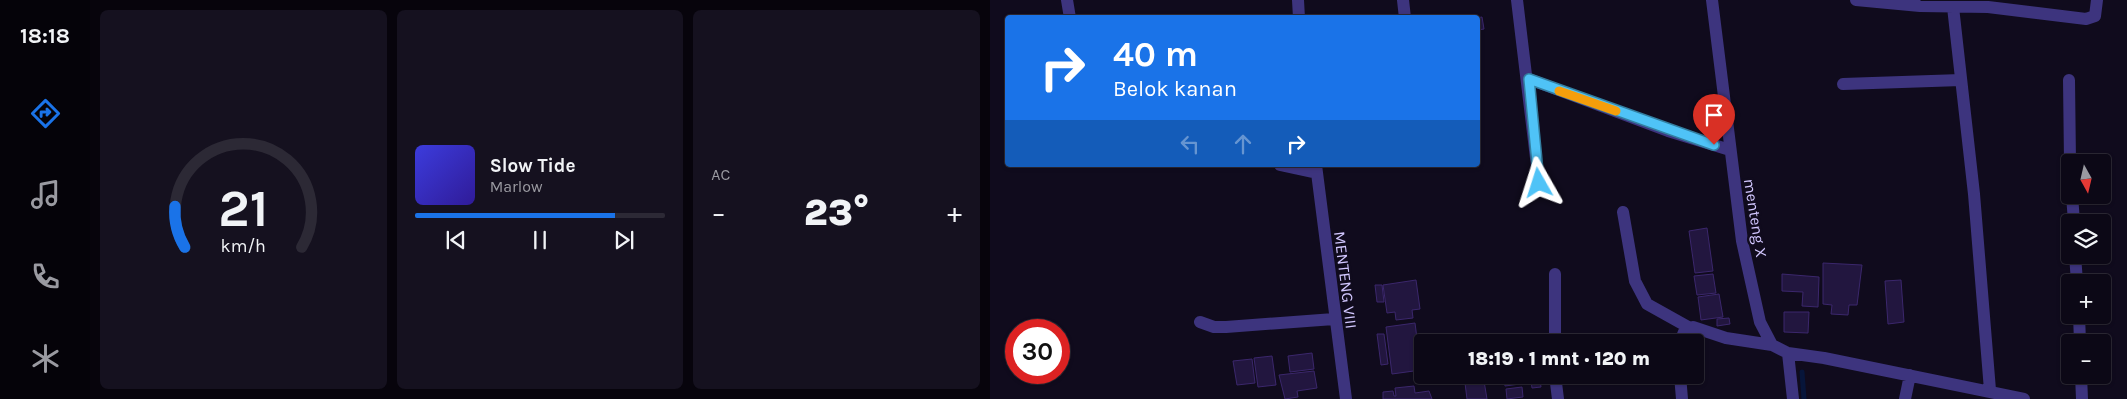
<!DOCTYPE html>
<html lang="id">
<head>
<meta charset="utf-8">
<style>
  body { margin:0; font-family:Karla,sans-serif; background:#15111f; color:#f1f3f6; height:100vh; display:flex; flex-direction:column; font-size:19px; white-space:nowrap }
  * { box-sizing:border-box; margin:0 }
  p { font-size:16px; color:#9a9aa1 }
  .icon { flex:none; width:28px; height:28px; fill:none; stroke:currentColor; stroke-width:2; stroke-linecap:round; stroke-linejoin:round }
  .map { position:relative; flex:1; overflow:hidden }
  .details { display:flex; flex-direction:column; gap:10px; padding:10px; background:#07040c; width:900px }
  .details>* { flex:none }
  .banner { position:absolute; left:15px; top:15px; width:475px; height:152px; border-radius:5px; box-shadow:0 1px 4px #0004,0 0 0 1px #2c2935; background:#1a73e8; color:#fff; overflow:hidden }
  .needle { width:32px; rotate:172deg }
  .controls { position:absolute; left:1071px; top:154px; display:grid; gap:10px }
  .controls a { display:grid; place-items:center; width:50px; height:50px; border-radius:5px; background:#0c0816; box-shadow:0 1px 4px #0004,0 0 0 1px #2c2935; font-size:25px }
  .speed { position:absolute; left:15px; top:319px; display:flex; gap:10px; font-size:25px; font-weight:700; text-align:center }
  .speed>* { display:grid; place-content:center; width:65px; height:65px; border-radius:50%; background:#0c0816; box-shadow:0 1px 4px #0004,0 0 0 1px #2c2935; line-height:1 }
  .speed .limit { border:8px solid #d22; background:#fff; color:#111 }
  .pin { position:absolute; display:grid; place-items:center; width:42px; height:42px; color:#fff; margin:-51px -21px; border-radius:50% 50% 50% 0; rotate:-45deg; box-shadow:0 0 5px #0007 }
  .pin .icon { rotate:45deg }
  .me { position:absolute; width:55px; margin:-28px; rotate:354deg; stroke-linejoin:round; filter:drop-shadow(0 0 4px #0008) }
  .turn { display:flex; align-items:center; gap:18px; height:105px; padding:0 25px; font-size:22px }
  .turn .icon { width:65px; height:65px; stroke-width:2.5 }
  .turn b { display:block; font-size:35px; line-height:42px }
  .lanes { display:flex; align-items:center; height:48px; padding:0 25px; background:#0003; justify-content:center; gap:25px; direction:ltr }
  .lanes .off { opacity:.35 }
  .big { font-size:38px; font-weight:800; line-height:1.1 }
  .details .card { flex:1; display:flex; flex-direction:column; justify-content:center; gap:8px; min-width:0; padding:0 18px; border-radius:8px; background:#15111f }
  .details .dial { align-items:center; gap:0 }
  .dial svg { height:130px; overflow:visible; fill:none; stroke:#2c2935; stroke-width:7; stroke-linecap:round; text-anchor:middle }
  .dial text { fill:#f1f3f6; stroke:none }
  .song { display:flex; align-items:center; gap:15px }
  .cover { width:60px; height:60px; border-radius:8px; background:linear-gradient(135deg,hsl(240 70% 55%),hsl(250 70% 35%)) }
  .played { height:5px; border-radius:2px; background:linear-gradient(90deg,#1a73e8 80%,#2c2935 80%) }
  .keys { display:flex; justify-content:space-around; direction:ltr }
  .heat { display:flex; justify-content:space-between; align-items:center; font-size:28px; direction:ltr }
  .details .tiles { flex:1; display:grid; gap:10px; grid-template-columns:repeat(3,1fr) }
  .trip { position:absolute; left:424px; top:334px; width:290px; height:50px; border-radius:5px; background:#0c0816; box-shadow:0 1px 4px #0004,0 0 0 1px #2c2935; font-weight:800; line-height:50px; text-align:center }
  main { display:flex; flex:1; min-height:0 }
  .tab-bar { display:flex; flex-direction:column; width:90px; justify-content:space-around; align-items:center; background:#050309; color:#9a9aa1 }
  .tab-bar .icon { width:35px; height:35px }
  .tab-bar .on { color:#1a73e8 }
  .tab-bar b { font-size:22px; color:#f1f3f6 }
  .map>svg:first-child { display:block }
</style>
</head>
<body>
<main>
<nav class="tab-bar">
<b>18:18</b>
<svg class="icon on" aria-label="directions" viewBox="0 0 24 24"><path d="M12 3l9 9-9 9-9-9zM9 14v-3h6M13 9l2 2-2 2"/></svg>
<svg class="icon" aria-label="music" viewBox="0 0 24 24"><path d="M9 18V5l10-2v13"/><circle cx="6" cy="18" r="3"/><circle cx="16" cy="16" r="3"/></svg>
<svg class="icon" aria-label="phone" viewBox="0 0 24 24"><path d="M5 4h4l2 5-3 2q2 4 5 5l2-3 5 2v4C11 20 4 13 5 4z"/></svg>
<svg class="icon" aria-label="climate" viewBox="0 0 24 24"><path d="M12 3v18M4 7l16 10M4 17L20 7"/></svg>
</nav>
<section class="details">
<div class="tiles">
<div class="card dial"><svg viewBox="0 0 100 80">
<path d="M14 69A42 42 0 1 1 86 69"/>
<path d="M14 69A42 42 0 0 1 8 44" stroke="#1a73e8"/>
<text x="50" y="56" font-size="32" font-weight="700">21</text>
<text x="50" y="72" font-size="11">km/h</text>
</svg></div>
<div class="card">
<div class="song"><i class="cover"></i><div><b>Slow Tide</b><p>Marlow</p></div></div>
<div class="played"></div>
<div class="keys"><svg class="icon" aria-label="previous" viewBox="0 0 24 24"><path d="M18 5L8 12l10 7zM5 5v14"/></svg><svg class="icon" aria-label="pause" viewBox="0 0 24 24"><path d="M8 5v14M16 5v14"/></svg><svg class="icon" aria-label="next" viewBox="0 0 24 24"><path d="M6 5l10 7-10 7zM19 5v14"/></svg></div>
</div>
<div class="card"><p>AC</p>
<div class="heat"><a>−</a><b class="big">23°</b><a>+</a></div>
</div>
</div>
</section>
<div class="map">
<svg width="1137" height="399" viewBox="0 0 1137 399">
  <rect width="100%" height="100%" fill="#100b1d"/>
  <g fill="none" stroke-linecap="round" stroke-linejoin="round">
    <!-- stream -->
    <path stroke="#07153a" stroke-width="5" d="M812 372 814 399"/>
  </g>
  <!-- building -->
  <path fill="#22163f" stroke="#3b276c" d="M492 17 494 29 488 30 486 18Z
    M717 228 723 271 705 273 699 231Z
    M833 263 872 265 867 305H859L858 315 841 314 842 305 833 304Z
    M723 274 726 293 707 295 704 276Z
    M792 274 829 277 828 307 812 306 813 292 792 291Z
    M426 280 430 309 422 310 423 318 406 320 405 312 397 313 393 285Z
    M911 280 914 322 898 324 895 281Z
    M385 285H392L394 302H387Z
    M729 294 733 317 711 320 708 297Z
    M794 312H819L818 333 794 332Z
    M739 318 740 324 727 326V319Z
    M425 323 431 370 402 374 396 327Z
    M387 334H394L398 364 391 365Z
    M322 353 324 369 300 372 298 356Z
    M282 356 286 385 268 387 264 358Z
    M262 359 265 383 247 385 243 361Z
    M324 371 327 388 307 391 308 397 295 399 289 375Z
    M474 375H493L497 399H477Z
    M529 377 530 384 515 386 514 379Z
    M550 380 551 387 542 388 541 381Z
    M424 386 425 393 439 391 442 399H393V392L403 391 404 396H406L405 388Z
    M532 387 533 397 517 399 516 389Z"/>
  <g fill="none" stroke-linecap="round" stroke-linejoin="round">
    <!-- street -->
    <path stroke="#3d347e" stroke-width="12" d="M77 0 80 18
      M308 0 309 18
      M413 0 415 18
      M527 0 549 183
      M722 0 752 241 770 322 782 345 798 353 803 399
      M866 0 930 6 998 7 1096 19 1105 16 1107 0
      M963 7 984 194 1000 390
      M539 79 678 131 740 150
      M1079 80 1080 162
      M853 84 971 80
      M290 165 327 173
      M326 165 356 399
      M1082 195 1084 222
      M633 212 645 281 657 304 700 328
      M1085 255 1087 282
      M1089 315 1090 342
      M210 322 224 327H236L344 319
      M565 342V274
      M690 342 694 332 703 327 736 338 782 345
      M798 353 834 358 1034 399
      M565 375 568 399
      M690 375 692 399
      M1091 375 1092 399
      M915 399 920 375"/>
  </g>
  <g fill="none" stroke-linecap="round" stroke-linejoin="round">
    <defs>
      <path id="route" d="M549 183 539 79 724 145"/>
    </defs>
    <!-- route casing -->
    <use href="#route" stroke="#337fa1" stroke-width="12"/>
    <!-- route -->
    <use href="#route" stroke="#4fc3f7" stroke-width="9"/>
    <!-- slow -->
    <path stroke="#f59e0b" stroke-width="9" d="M569 91 626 111"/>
  </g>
  <g text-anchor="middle" stroke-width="5" stroke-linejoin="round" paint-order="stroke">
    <!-- street labels -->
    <g font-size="16" fill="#d2c7ff" stroke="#100b1d">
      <text transform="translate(766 218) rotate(81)" y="6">menteng X</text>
      <text transform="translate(356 280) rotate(83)" y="6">MENTENG VIII</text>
    </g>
  </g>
</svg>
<div class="controls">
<a><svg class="needle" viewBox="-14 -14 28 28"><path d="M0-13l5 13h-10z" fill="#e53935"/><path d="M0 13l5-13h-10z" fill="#9a9aa1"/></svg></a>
<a><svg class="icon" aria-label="layers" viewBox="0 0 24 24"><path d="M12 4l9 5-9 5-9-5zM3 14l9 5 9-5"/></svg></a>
<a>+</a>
<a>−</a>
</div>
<div class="speed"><div class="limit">30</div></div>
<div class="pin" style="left:724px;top:145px;background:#d93025"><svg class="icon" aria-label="arrive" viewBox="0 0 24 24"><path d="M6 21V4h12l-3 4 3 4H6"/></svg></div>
<svg class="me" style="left:549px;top:183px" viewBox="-20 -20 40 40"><path d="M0-17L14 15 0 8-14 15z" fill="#4fc3f7" stroke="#fff" stroke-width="4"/></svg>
<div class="trip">18:19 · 1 mnt · 120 m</div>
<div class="banner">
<div class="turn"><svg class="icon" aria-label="right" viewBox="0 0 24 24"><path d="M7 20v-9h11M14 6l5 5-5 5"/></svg><div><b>40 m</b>Belok kanan</div></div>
<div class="lanes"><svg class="icon off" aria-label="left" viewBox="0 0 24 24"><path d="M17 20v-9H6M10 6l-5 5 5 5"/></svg><svg class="icon off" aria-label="ahead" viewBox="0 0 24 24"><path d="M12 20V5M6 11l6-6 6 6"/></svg><svg class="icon" aria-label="right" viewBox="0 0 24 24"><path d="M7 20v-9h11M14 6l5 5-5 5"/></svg></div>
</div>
</div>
</main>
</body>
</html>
